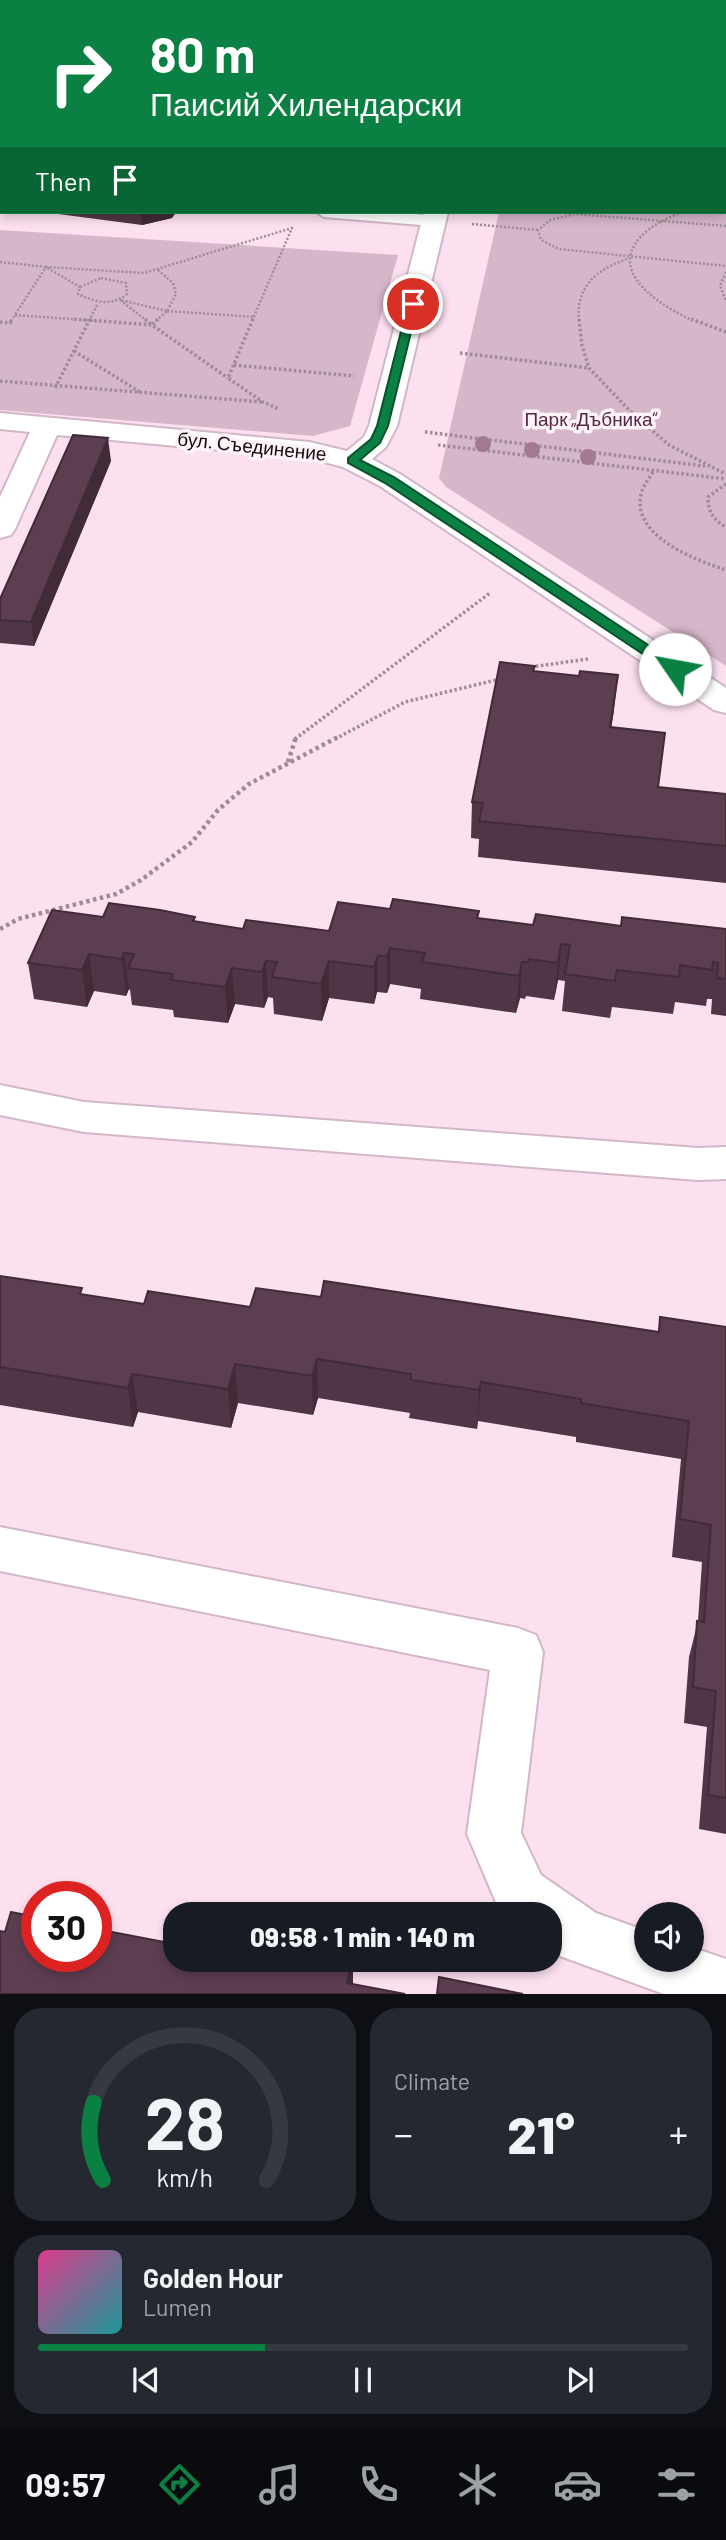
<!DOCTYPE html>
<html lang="en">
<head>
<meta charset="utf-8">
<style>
  body { margin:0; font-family:Barlow,sans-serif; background:#242831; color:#f1f3f6; height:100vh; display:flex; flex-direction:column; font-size:26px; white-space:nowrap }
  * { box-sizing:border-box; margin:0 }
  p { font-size:23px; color:#9ea1a6 }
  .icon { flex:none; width:38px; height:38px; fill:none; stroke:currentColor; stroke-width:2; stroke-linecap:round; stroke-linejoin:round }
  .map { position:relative; height:1994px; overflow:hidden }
  .sheet { display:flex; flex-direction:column; gap:14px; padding:14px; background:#0d0f14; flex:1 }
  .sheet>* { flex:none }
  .banner { position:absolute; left:0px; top:0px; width:726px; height:214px; box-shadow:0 4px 10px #0003; background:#0b8043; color:#fff; overflow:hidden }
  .buttons { position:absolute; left:634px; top:1902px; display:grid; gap:14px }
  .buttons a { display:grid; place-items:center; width:70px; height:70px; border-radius:50%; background:#171b24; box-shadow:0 4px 10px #0003; font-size:35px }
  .speed { position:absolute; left:21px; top:1881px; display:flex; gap:14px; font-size:35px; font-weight:700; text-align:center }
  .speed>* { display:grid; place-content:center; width:91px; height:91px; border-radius:50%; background:#171b24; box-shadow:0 4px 10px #0003; line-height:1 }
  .speed .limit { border:10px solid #d22; background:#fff; color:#111 }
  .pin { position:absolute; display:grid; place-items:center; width:60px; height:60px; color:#fff; margin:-30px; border:4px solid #fff; border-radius:50%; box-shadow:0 2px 7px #0007 }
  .me { position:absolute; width:77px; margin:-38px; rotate:303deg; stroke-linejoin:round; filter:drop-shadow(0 0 5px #0008) }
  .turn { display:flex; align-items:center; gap:24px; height:147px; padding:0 35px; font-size:32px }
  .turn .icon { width:91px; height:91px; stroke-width:2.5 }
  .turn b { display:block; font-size:49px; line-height:60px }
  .then { display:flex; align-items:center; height:66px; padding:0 35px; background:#0003; gap:14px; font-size:26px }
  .big { font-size:52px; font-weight:800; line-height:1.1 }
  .sheet .tile { flex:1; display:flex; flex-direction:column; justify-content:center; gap:10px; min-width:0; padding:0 24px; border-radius:28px; background:#242831 }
  .sheet .dial { align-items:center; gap:0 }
  .dial svg { height:182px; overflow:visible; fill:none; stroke:#363941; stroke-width:7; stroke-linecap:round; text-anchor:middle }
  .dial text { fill:#f1f3f6; stroke:none }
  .song { display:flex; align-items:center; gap:21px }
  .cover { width:84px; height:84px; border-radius:10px; background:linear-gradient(135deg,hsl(330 70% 55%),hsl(180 70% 35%)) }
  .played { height:7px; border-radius:4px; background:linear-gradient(90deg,#0b8043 35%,#363941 35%) }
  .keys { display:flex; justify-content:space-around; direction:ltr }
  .heat { display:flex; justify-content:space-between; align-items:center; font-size:38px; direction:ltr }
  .sheet .tiles { flex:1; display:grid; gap:14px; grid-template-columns:1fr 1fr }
  .tile:last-child { grid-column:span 2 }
  .trip { position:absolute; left:163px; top:1902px; width:399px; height:70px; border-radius:28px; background:#171b24; box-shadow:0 4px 10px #0003; font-weight:800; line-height:70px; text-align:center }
  .dock { display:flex; height:112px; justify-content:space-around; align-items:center; background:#090b0e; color:#9ea1a6 }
  .dock .icon { width:49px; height:49px }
  .dock .selected { color:#0b8043 }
  .dock b { font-size:32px; color:#f1f3f6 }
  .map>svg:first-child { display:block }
</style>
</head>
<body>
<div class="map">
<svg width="726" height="1994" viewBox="0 0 726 1994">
  <rect width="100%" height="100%" fill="#fce0f0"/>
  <!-- green -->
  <path fill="#d6b6c9" d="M726 61V666L446 487 439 478 499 212H724Z
    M0 230 398 255 350 426 313 436 0 410Z"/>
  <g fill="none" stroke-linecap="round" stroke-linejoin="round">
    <defs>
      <path id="lane" d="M316 212C336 211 430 209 441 221L433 226 324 217Z"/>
      <path id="street" d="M724 30H726L724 43Z
        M424 212H448L397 426 386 447 372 459 400 474 726 688V713L714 710 380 486 343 467 309 458 57 435 15 529 11 535 0 538V497L30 432 0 429V413L309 442 347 451 364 437 369 426Z
        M0 1085 84 1102 698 1148 726 1147V1179L698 1180 84 1132 0 1115Z
        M0 1527 518 1628 536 1635 543 1652 521 1833 541 1875 596 1913 646 1931V1960H691V1947L726 1959V1994H664L560 1956 550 1948V1914H501L467 1834 490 1670 0 1571Z"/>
    </defs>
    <!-- lane casing -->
    <use href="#lane" stroke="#d2b7c7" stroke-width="4"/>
    <!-- street casing -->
    <use href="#street" stroke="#d2b7c7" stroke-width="4"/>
    <!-- path-far2 -->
    <path stroke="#9f8b97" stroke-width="2.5" stroke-dasharray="2 2" stroke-linecap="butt" d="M682 212C671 217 658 222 648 230 600 269 659 305 694 321
      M472 224 538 230
      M726 226 575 214 550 220 538 230 541 240 559 249 726 266
      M0 262 46 267 80 287
      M158 270 173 283 176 294 167 311
      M726 272 720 286 726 301
      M101 278 126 283 127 294C111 307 95 302 78 294L80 287Z
      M167 311 255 317
      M15 315 98 321
      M11 321 46 267 144 273 292 228 252 321
      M89 321 98 303
      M147 321 120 300 167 311
      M156 321 167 311
      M579 321C575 286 598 269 627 259"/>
    <!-- path-far1 -->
    <path stroke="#9f8b97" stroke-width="3.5" stroke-dasharray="2.5 2.5" stroke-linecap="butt" d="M74 319 152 325 228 378
      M145 319 152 325 158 319
      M253 319 228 378 263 402 279 409
      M579 319 582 345 589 368 630 411 669 445 726 474
      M691 319 726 332
      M0 322 10 323 12 319
      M74 351 140 392
      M460 353 589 368
      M234 365 354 376
      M0 381 262 402
      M55 388 90 319
      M425 432 705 466
      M438 445 726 479
      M653 472C649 478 644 485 642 491 628 535 695 560 726 570
      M726 484 708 497C708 511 713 520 726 527
      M531 667 588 659
      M295 739 490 593
      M335 739 405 702 500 679"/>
    <!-- path -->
    <path stroke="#9f8b97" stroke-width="4.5" stroke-dasharray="3.5 3.5" stroke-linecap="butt" d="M288 762 296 737
      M0 929 18 919 116 894 141 880 192 842 218 810 249 784 338 737"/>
    <!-- lane -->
    <use href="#lane" fill="#fff" fill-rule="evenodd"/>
    <!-- street -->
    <use href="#street" fill="#fff" fill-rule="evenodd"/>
  </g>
  <!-- trees -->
  <g fill="#a17a92">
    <circle cx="483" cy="444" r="8"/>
    <circle cx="532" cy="450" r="8"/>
    <circle cx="588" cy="457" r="8"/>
  </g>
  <!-- wall -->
  <path fill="#503546" d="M403 0H531L524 2H403Z
    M2 13V94L0 96V16Z
    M726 102V128H724V104Z
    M43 212H176L172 218 142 225Z
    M111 461 34 646 0 643V620Z
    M535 666 534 671 614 710 611 727 658 787 726 794V883L478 857 479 839 471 838 472 802Z
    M390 909 479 911 478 918 533 925 621 926 726 929V1016L711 1014 712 999H707L706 1006 675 1002 673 1014 612 1007 610 1018 562 1011 565 981 558 980 554 1000 526 996 525 999 520 998 516 1013 420 999 421 989 390 984 387 993 377 992 374 1004 329 998 322 1021 274 1014 273 998 268 997 264 1008 235 1004 228 1023 174 1017 173 1010 132 1005 130 990 129 989 126 996 94 991 87 1007 34 999 28 963 103 917H195V922L243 929 329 931Z
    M0 1276 83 1295 144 1304 250 1307 321 1297 658 1332 660 1317 726 1327V1834L699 1829 707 1727 684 1723 689 1657 698 1621 702 1562 672 1557 681 1459 576 1442V1437L478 1421 477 1429 409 1418 410 1413 318 1398 313 1415 238 1403 231 1428 138 1412 133 1427 0 1405Z"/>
  <!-- shaded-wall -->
  <path fill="#412b39" d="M441 0H484V2H433Z
    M0 66 2 80V94L0 96Z
    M141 212H176L172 218 142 225Z
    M108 438 111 461 34 646 31 622Z
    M618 675 614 710 606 763 610 727Z
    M561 944 558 980 554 1000 558 963Z
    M390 948V984L387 993V957Z
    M124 953 129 989 126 996 122 959Z
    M89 954 94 991 87 1007 82 970Z
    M378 955 377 992 374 1004V967Z
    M266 961 268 997 264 1008 262 972Z
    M329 961V998L322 1021 321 984Z
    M522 962 520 998 516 1013 519 976Z
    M232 968 235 1004 228 1023 225 987Z
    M317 1359 318 1398 313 1415 312 1376Z
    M235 1364 238 1403 231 1428 228 1389Z
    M132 1374 138 1412 133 1427 128 1388Z
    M481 1382 478 1421 477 1429 479 1390Z
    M352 1960H353V1987L347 1983Z"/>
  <!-- building -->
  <path fill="#5d3e51" stroke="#412b39" stroke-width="2" d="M13 0H49L68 1 12 2Z
    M424 0H441L433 2H428Z
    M505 0H521L525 2H508Z
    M536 0H607L601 2H529Z
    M2 13V60H0V16Z
    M73 435 108 438 31 622 0 620V599Z
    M500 662 535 666 533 671 579 676 580 671 618 675 610 727 665 733 658 787 726 794V846L479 821 483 803 472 802Z
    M393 899 479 911 477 918 533 925 536 914 621 926 622 917 726 929V979L717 978 718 963 713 962 712 970 680 965 679 977 617 970 615 981 565 974 570 945 561 944 558 963 529 959 528 962H522L519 976 422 962 425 953 390 948 387 957 378 955 374 967 329 961 321 984 272 977 277 962 266 961 262 972 232 968 225 987 171 980 173 974 128 968 134 954 124 953 122 959 89 954 82 970 28 963 52 910 103 917 109 903 160 910 195 917 193 921 243 929 246 920 329 931 338 902 390 909Z
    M0 1276 82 1288 80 1294 144 1304 148 1291 250 1307 256 1288 321 1297 324 1281 659 1332 660 1317 726 1327V1798L708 1795 716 1691 693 1687 697 1621 704 1622 711 1525 680 1519 689 1421 581 1403V1399L481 1382 479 1390 411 1380V1374L317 1359 312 1376 235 1364 228 1389 132 1374 128 1388 0 1367Z
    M11 1912 37 1917V1956H96V1929L175 1944V1960H352L347 1983 405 1994H0V1931L5 1932Z
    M439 1977 523 1994H437Z"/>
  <!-- route -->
  <path fill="#0b8043" stroke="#07532c" stroke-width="2" d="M413 301 418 304 388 426 380 443 360 460 394 477 680 666V672H670L385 483 348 463V458L371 439 377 426 408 304Z"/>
  <g text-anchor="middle" stroke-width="7" stroke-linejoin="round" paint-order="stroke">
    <!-- far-park labels -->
    <g font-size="19" fill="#562645" stroke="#fef3f9">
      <text x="591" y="426">Парк „Дъбника“</text>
    </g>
    <!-- far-street labels -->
    <g font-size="19" fill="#150c12" stroke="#fef3f9">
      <text transform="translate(252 446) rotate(6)" y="7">бул. Съединение</text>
    </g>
  </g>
</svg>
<div class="buttons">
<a><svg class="icon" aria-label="sound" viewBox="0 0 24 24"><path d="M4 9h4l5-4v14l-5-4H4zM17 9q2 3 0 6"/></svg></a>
</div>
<div class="speed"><div class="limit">30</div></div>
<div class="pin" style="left:413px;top:304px;background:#d93025"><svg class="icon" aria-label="arrive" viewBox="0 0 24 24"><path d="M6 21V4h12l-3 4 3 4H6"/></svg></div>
<svg class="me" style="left:675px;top:669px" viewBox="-20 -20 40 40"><circle r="19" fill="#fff"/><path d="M0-13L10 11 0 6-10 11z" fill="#0b8043"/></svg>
<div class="trip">09:58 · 1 min · 140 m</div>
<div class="banner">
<div class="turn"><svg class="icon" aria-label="right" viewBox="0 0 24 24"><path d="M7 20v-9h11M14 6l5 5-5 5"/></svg><div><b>80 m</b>Паисий Хилендарски</div></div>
<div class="then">Then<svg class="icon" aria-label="arrive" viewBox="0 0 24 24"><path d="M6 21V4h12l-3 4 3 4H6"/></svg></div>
</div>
</div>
<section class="sheet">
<div class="tiles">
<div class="tile dial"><svg viewBox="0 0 100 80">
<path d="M14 69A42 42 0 1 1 86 69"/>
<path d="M14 69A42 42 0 0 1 10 35" stroke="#0b8043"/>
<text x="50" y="56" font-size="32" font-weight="700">28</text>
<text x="50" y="72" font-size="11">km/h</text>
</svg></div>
<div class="tile"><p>Climate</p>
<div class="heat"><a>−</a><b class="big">21°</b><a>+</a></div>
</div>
<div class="tile">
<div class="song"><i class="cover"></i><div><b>Golden Hour</b><p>Lumen</p></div></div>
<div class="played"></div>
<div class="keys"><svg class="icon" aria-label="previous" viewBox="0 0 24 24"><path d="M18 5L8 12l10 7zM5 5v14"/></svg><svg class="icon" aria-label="pause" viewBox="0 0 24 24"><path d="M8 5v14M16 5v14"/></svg><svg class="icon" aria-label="next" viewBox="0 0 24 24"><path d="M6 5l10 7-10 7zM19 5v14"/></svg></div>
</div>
</div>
</section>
<nav class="dock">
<b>09:57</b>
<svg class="icon selected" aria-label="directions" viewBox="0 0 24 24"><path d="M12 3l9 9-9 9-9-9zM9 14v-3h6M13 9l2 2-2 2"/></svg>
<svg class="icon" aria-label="music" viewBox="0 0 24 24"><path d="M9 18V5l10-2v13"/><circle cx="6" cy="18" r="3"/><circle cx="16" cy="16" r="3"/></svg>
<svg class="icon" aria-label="phone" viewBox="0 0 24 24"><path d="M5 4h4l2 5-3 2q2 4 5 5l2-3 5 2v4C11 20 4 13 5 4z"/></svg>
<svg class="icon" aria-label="climate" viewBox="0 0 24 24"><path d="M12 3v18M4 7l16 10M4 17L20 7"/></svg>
<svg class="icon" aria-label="car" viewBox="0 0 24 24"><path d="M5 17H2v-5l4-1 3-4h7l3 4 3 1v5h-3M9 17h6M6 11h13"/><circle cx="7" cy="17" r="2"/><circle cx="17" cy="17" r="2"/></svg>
<svg class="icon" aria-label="filters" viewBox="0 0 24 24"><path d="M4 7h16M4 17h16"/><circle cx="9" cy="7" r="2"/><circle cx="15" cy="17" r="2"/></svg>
</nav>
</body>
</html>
